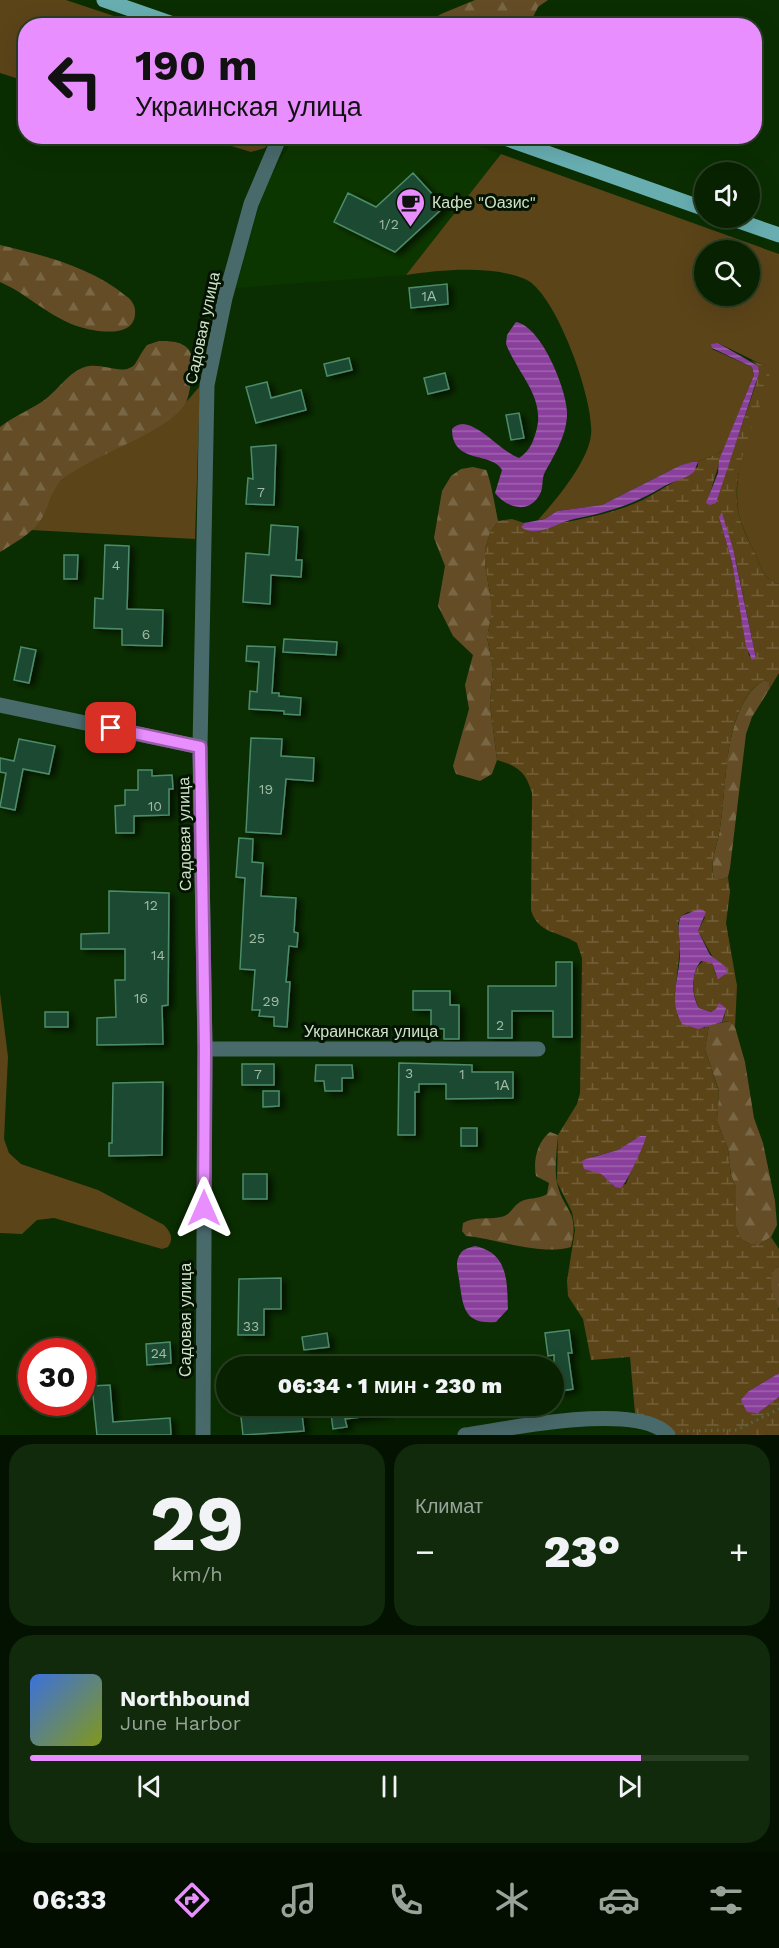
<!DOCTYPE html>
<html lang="ru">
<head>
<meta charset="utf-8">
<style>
  body { margin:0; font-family:"Work Sans",sans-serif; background:#112a0b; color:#f1f3f6; height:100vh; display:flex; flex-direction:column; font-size:22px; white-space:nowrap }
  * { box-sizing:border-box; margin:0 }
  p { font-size:20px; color:#98a499 }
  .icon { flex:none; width:33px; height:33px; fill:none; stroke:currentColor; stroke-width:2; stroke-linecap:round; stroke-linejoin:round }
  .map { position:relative; height:1435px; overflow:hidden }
  .side { display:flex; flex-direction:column; gap:9px; padding:9px; background:#041301; flex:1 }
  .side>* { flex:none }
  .banner { position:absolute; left:18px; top:18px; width:744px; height:126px; border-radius:24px; box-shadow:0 6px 24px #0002,0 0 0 2px #293f23; background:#e88eff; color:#111; overflow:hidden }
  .fabs { position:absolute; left:694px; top:162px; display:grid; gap:12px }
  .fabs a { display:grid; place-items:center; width:66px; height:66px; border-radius:50%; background:#082201; box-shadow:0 6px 24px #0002,0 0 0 2px #293f23; font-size:30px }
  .speed { position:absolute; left:18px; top:1338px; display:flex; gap:12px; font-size:30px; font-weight:700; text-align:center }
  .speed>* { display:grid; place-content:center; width:78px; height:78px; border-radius:50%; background:#082201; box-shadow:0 6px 24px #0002,0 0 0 2px #293f23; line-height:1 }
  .speed .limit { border:9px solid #d22; background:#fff; color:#111 }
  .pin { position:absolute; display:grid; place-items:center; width:51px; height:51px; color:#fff; margin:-26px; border-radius:12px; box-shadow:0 3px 9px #0006 }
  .me { position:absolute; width:66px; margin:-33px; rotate:0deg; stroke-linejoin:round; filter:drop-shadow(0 0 4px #0008) }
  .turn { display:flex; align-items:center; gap:21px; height:126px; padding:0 18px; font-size:27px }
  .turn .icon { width:78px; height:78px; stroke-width:2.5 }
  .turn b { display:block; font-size:42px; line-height:51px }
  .big { font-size:45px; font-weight:800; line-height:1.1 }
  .side .tile { flex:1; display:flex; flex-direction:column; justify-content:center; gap:9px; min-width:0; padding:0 21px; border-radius:24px; background:#112a0b }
  .side .dial { align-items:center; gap:0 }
  .dial b { font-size:78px; line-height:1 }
  .song { display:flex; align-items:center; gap:18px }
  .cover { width:72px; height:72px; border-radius:9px; background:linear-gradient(135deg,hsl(220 70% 55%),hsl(70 70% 35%)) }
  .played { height:6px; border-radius:3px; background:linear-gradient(90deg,#e88eff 85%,#293f23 85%) }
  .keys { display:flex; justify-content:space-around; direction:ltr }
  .heat { display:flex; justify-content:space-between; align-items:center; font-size:33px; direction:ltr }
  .side .tiles { flex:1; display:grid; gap:9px; grid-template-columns:1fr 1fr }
  .tile:last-child { grid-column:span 2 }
  .trip { position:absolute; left:216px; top:1356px; width:348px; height:60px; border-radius:30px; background:#082201; box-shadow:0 6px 24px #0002,0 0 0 2px #293f23; font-weight:800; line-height:60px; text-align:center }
  .dock { display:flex; height:96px; justify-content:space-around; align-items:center; background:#030e00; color:#98a499 }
  .dock .icon { width:42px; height:42px }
  .dock .active { color:#e88eff }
  .dock b { font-size:27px; color:#f1f3f6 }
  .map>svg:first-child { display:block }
</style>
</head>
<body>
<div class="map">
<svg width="779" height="1435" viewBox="0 0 779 1435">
  <defs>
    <pattern id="forest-firs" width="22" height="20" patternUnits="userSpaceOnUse" patternTransform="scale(1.5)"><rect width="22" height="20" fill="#644d26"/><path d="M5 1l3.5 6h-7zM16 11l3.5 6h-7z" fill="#796644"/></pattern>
    <pattern id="wetland-marsh" width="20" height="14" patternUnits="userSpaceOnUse" patternTransform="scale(1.5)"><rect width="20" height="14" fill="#5c4419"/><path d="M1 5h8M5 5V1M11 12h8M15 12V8" fill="none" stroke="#725f39"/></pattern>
    <pattern id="water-rules" width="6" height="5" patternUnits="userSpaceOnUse" patternTransform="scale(1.5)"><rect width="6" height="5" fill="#8a3f9c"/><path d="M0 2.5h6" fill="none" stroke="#9e64ad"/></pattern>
    <filter id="shadow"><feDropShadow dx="5" dy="3" stdDeviation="3" flood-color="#0009"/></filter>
  </defs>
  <rect width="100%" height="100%" fill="#0a2e01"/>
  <!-- built -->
  <path fill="#0c3600" d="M294 137H455L501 154 406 275 236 288 264 188Z"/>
  <!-- green -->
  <path fill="#5c4419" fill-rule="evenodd" d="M0 0H66L141 25 26 26 25 81 0 73Z
    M202 137H272L265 148 251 152Z
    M501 154 779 254V584C764 580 760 566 755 553 749 541 742 527 739 515 730 471 755 409 765 366L718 343 712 349 752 367 754 375 723 451 698 462 681 465 602 505 557 511 545 519 538 520C556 500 588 462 591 435 595 402 556 292 525 279 491 265 440 270 406 275ZM705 250H750V296H705Z
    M200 386 195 539 31 530C46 516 46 494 62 480 90 455 128 445 160 425 176 415 187 401 200 386Z
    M0 993 8 1057 4 1139 9 1153 21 1164 98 1190 164 1225C171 1233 174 1238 168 1247L162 1249 54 1218 37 1220 22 1234 0 1233Z"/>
  <!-- forest -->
  <path fill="url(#forest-firs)" d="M475 0H548L538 7 529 25H424L441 14Z
    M0 245C43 255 91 267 126 296 131 299 135 305 135 311 137 339 96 332 80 327 50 318 28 294 0 282Z
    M159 341C171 341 186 341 191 354 192 359 191 367 191 372 191 381 190 392 187 400 175 431 89 455 61 481 49 493 49 508 40 521 31 534 13 544 0 552V427C15 415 33 409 47 398 60 387 67 375 82 368 101 360 123 378 135 364 139 358 142 351 147 345Z
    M473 467 486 470C490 476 496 511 498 521L490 533 485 549V565L491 600V618L487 637 493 668 490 704 497 760 492 774 480 781 456 774 453 766 469 709 465 685 473 655 453 636 438 606 445 566 434 538 442 491 451 476 461 469Z
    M764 680 769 682 770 688 752 717 746 734 730 868 728 877 720 880 714 878C709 861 718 845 720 828 727 785 723 706 764 680Z
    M730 1021 735 1027 745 1062 754 1118 763 1143 775 1201 777 1225 771 1237 760 1244H750L741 1239 736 1227V1188L731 1175 728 1149 717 1121 719 1091 705 1049 709 1025Z
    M550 1132 558 1135C557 1150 554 1168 557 1183 564 1213 580 1210 571 1247 540 1256 498 1239 466 1236L462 1231 463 1223C476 1216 488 1220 501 1217 511 1215 512 1207 520 1202 528 1197 538 1200 547 1194L549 1183 536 1176C533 1161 537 1142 550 1132Z
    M779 1267V1309C772 1294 766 1283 775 1268Z"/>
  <!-- wetland -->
  <path fill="url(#wetland-marsh)" fill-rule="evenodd" d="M751 360 765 366 770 372C760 419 728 466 739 515 742 528 749 541 755 553 760 566 764 580 779 584V673L770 688 769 682 764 680C723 705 727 786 720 828 718 845 709 861 714 878L720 880 728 877 730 892 726 923 737 986 735 1027 730 1021 722 1022 725 1015 716 1009 712 1012 699 1008C692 996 689 966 706 960L712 963 716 975 715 961 698 931 705 917 688 912 681 916 678 923 680 948 675 994 678 1017 704 1028 709 1025 705 1049 719 1092 717 1121 728 1149 731 1175 736 1188V1227L741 1239 750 1244H760L771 1237 779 1249V1267L775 1268C764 1286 777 1294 779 1312 779 1332 779 1353 779 1373L749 1391 758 1413 779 1397V1435H676L664 1423 635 1413 630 1357 591 1360 583 1319 568 1296 567 1281 575 1230 572 1212 557 1182 558 1135 577 1104 580 1093 582 958 577 943C558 931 538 934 531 910L532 793C526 772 518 766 497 760L490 704 493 668 487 637 491 618V600L485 565V549L490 533 498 521 512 519 524 523 521 527C558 525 617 515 650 496 666 487 681 477 698 467V462L723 451 707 503 726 471 756 384 758 366ZM719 517 736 562 756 658 749 656 732 562ZM640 1136 635 1160 626 1184 615 1187 601 1174 592 1157 618 1150Z"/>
  <!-- water -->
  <path fill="url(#water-rules)" d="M516 322C541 326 566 388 567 411 568 433 555 454 545 472 541 479 544 487 540 494 529 515 507 508 495 493L502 470C492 451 452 465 452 429 470 411 497 450 519 458 528 452 532 445 535 435 548 399 518 375 506 344L507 335Z
    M718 343 758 366 759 373 716 503 710 505 706 503 718 473 719 460 754 375 752 367 712 348 711 344Z
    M693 462H698L694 472C684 480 671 481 661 488 630 506 608 512 574 519 558 522 537 539 521 527L524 523 545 519 557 511 602 505 681 465Z
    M722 513 733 549 756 658 752 660 746 646 732 562 719 517Z
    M700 909 706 912 698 931 710 955 726 967 727 973 718 979 712 963 701 961C691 972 691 996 699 1008L711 1012 716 1009 719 1003 726 1008 722 1022 698 1029 682 1024C667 999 681 975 680 949 680 937 676 928 681 916Z
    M640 1136H646C646 1142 626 1184 621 1188L615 1187 601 1174 584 1169 582 1161 586 1159 618 1150Z
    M475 1246C508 1253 507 1280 508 1309L496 1322C463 1325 463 1306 459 1279 458 1272 455 1263 459 1256 462 1249 468 1248 475 1246Z
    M779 1373V1397L758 1413 747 1412 741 1400 749 1391Z"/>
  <!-- building -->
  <path fill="#1b4832" stroke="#4d8c6b" stroke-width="1.5" filter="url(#shadow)" d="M413 173 444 207 395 252 334 222 348 193 376 207Z
    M447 284 448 304 411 308 409 288Z
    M349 358 352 370 327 376 324 364Z
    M445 373 449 389 428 394 424 378Z
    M267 382 271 398 301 390 306 410 256 423 246 387Z
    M519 413 524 438 511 440 506 415Z
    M276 445 274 505 246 504 248 478 253 479 251 447Z
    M271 525 298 527 296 560H302L301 577 271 575 270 604 243 602 246 553 269 555Z
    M105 545 129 546 127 609 163 610 162 646 122 645V629L94 628 95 598 103 599Z
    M64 555H78L77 579H64Z
    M284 639 337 642 336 655 283 652Z
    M247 646 275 647 272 693H279V696L301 698 300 715 284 714V711L249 709 250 691 257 692 259 662 246 661Z
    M21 647 36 650 29 683 14 680Z
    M251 738 282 739 281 756 314 758 313 781 286 779 281 834 246 832Z
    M19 739 55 746 49 774 23 769 15 810 0 807 6 773 0 772V758L14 761Z
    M138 770H152V776L172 775 173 789H169V815L134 816V833H116L115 806 125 805V790H138Z
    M239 838 253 839 252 862 263 863 261 896 296 898 294 932 298 933 297 947 289 946 286 982H290L287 1027 274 1026V1017L259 1016 260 1010H252L255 970 240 969 245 878 236 877Z
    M109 891 169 893 168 1005 162 1006 163 1044 97 1045V1018L116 1017 115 980H125V949H81V934L109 933Z
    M556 962H572V1037H553V1011H512V1038H488V986H556Z
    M413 991H450V1005H459V1039H444V1029L431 1028V1010H413Z
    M45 1012H68V1027H45Z
    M399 1063 472 1065V1072H513V1098L446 1099V1084H419V1092H415V1135H398Z
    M242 1064H274V1085H242Z
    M316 1065H352L353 1078H342V1091H325L324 1081H315Z
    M163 1082 162 1155 109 1156V1143H112L113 1083Z
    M263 1091H279V1106L263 1107Z
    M461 1128H477V1146H461Z
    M243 1174H267V1199H243Z
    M281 1278V1309H264V1335H238L239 1279Z
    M569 1330 572 1353H568L573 1389 554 1392V1355L548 1356 545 1333Z
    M327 1333 329 1347 304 1350 302 1337Z
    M170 1342 171 1363 147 1365 146 1344Z
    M110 1385 113 1422 170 1418 171 1435H97L92 1386Z
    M258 1406H301L304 1431 243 1435 240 1408Z
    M330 1406H386V1414L345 1419 347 1427 333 1429Z"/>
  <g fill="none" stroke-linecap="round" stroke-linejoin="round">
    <!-- path -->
    <path stroke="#4f6d47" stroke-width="3" stroke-dasharray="1.5 4.5" stroke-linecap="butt" d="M681 1431 737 1430 779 1409"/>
    <!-- street -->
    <path stroke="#496a6b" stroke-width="15" d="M0 705 200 747
      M205 1049H538
      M203 1435 205 1049 200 747 207 385 225 298 251 204 280 136
      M465 1435C508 1429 638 1401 668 1435"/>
    <!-- primary -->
    <path stroke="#68aeb1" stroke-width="15" d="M104 0 179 26
      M499 136 705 209
      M730 218 779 235"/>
  </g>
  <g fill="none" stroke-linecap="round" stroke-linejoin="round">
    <defs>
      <path id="route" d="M111 728 200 747 205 1049 204 1208"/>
    </defs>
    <!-- route casing -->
    <use href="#route" stroke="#975ca6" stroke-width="15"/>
    <!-- route -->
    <use href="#route" stroke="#e88eff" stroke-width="10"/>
  </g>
  <!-- icons -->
  <defs>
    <symbol id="cafe-pin" viewBox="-11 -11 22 30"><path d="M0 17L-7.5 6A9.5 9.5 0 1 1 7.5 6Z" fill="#e88eff" stroke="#051302"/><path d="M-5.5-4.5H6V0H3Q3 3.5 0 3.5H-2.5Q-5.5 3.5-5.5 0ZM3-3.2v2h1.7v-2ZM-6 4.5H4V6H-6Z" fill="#111"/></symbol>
  </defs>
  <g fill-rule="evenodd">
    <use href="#cafe-pin" x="394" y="186" width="33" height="45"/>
  </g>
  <g text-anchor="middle" stroke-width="6" stroke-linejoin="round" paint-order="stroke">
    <!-- number labels -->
    <g font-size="14" fill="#a1bca3">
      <text x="389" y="229">1/2</text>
      <text x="429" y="301">1А</text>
      <text x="261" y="497">7</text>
      <text x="116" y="570">4</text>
      <text x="146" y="639">6</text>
      <text x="266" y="794">19</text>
      <text x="155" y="811">10</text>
      <text x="151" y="910">12</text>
      <text x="257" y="943">25</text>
      <text x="158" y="960">14</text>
      <text x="141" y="1003">16</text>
      <text x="271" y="1006">29</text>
      <text x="500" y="1030">2</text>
      <text x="409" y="1078">3</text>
      <text x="258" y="1079">7</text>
      <text x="462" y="1079">1</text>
      <text x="502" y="1090">1А</text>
      <text x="251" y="1331">33</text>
      <text x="159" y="1358">24</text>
    </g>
    <!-- poi labels -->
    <g font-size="16" fill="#cee3c9" stroke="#051302" text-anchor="start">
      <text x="432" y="208">Кафе "Оазис"</text>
    </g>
    <!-- street labels -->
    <g font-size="16" fill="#cee3c9" stroke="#051302">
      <text transform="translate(202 328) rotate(-78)" y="6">Садовая улица</text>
      <text transform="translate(184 834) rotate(-91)" y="6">Садовая улица</text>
      <text x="371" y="1037">Украинская улица</text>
      <text transform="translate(185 1320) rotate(-90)" y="6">Садовая улица</text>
    </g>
  </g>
</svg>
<div class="fabs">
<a><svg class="icon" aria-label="sound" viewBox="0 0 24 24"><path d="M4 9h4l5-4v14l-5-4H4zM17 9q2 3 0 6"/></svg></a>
<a><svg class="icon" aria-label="search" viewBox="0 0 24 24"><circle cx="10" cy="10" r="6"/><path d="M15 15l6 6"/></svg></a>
</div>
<div class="speed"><div class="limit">30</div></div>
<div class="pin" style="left:111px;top:728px;background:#d93025"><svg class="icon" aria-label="arrive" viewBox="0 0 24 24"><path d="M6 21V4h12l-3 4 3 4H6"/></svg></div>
<svg class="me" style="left:204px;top:1208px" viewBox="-20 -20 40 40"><path d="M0-17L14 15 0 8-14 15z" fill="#e88eff" stroke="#fff" stroke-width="4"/></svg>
<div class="trip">06:34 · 1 мин · 230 m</div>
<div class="banner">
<div class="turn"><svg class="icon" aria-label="left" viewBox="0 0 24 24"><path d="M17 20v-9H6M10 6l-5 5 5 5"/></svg><div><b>190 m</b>Украинская улица</div></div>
</div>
</div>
<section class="side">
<div class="tiles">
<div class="tile dial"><b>29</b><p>km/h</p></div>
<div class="tile"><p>Климат</p>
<div class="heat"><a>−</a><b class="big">23°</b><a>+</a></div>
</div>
<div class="tile">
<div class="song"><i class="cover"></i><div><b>Northbound</b><p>June Harbor</p></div></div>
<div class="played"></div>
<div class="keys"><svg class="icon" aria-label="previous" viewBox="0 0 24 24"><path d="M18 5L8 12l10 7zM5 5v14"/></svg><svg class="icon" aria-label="pause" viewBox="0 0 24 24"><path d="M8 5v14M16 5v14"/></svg><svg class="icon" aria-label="next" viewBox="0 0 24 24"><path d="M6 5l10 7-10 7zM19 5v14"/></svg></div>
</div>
</div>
</section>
<nav class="dock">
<b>06:33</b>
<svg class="icon active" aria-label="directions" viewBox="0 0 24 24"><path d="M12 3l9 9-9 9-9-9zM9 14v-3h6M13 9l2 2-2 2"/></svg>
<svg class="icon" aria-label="music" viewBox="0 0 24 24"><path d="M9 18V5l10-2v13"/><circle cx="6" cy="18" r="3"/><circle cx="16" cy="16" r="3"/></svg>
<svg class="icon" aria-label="phone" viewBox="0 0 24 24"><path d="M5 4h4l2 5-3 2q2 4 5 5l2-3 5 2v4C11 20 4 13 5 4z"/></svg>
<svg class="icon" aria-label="climate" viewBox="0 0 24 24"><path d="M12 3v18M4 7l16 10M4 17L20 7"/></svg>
<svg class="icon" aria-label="car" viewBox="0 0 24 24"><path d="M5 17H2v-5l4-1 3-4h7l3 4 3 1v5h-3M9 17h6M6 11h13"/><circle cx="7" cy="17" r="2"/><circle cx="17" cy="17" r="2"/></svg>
<svg class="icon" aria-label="filters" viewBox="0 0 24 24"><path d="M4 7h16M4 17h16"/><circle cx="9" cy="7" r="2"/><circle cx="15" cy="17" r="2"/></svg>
</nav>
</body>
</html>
